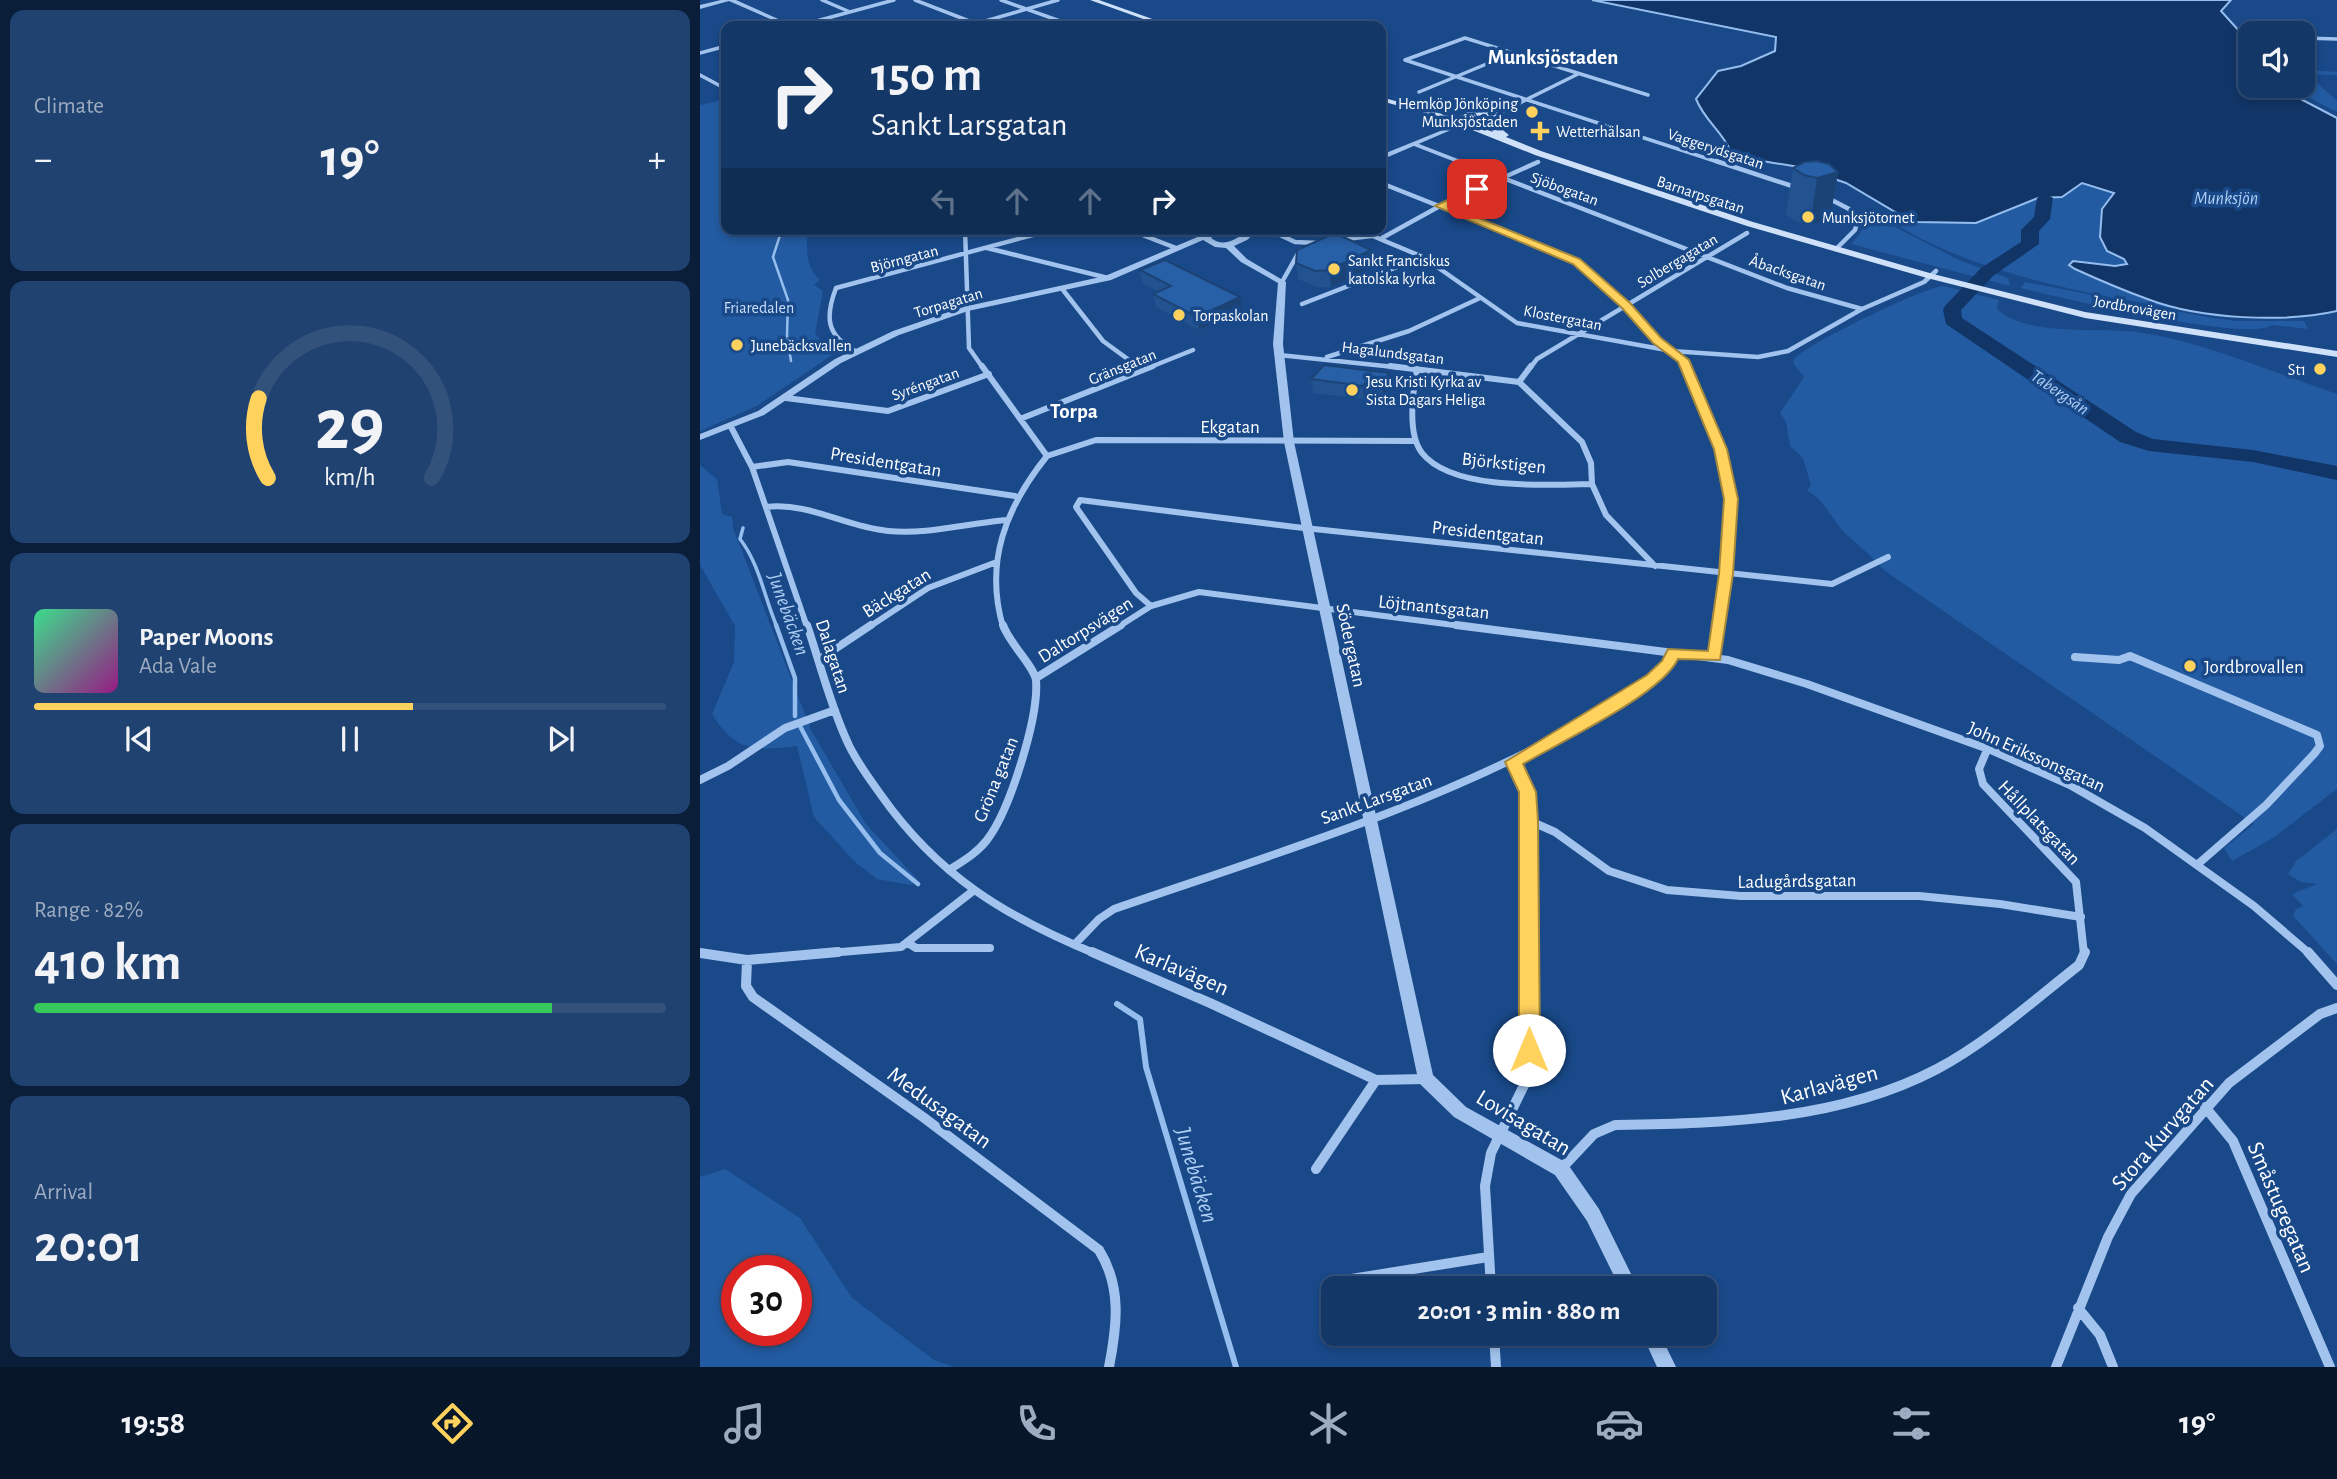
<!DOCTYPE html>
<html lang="en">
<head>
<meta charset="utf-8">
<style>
  body { margin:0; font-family:"Alegreya Sans",sans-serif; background:#204270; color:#f1f3f6; height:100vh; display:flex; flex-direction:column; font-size:26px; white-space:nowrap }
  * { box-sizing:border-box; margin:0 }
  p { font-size:23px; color:#9dacc0 }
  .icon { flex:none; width:38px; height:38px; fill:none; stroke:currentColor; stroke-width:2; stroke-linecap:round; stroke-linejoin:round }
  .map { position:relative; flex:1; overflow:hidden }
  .side { display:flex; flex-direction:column; gap:10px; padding:10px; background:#0a1e39; width:700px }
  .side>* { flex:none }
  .guide { position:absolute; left:21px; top:21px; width:665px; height:214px; border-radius:14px; box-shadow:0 4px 10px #0003,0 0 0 2px #32517b; background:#133767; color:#f1f3f6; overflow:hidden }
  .tools { position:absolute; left:1538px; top:21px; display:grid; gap:14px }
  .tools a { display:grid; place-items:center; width:77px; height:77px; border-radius:14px; background:#133767; box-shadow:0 4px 10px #0003,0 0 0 2px #32517b; font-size:35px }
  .speed { position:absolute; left:21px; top:1255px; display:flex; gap:14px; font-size:35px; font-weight:700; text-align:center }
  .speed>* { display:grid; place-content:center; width:91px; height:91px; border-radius:50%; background:#133767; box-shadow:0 4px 10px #0003,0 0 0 2px #32517b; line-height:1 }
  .speed .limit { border:10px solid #d22; background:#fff; color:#111 }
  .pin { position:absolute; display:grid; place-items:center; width:60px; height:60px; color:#fff; margin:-30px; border-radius:14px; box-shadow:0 4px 10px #0006 }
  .me { position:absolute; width:77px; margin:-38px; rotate:0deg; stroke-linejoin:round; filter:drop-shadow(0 0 5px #0008) }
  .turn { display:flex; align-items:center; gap:24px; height:147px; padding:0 35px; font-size:32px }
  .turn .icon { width:91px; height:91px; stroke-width:2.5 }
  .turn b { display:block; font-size:49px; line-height:60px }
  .lanes { display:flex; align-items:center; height:66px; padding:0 35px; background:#0003; justify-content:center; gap:35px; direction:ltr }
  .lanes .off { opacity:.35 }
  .big { font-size:52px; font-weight:700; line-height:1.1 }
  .side .widget { flex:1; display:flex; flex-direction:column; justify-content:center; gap:10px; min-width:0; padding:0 24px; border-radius:14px; background:#204270 }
  .side .dial { align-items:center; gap:0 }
  .dial svg { height:182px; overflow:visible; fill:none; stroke:#32517b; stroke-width:7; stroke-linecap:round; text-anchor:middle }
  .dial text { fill:#f1f3f6; stroke:none }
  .song { display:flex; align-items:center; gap:21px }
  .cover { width:84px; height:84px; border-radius:10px; background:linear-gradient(135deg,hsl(150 70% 55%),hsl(310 70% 35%)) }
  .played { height:7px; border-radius:4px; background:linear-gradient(90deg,#ffd25e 60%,#32517b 60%) }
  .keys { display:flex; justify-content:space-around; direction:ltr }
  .heat { display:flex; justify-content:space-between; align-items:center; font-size:38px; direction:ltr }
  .charge { height:10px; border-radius:5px; background:linear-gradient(90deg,#34c759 82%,#32517b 0) }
  .trip { position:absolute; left:621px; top:1276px; width:396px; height:70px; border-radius:14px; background:#133767; box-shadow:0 4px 10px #0003,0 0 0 2px #32517b; font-weight:700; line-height:70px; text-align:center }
  .tabs { display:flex; height:112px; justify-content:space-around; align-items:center; background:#081629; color:#9dacc0 }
  .tabs .icon { width:49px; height:49px }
  .tabs .current { color:#ffd25e }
  .tabs b { font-size:32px; color:#f1f3f6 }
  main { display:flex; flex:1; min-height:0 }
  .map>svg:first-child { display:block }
</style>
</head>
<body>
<main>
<section class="side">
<div class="widget"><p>Climate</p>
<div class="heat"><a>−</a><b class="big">19°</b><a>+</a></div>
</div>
<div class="widget dial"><svg viewBox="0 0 100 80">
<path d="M14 69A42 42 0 1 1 86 69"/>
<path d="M14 69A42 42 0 0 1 10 34" stroke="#ffd25e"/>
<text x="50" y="56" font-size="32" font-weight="700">29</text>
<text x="50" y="72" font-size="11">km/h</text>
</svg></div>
<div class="widget">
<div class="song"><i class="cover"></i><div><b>Paper Moons</b><p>Ada Vale</p></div></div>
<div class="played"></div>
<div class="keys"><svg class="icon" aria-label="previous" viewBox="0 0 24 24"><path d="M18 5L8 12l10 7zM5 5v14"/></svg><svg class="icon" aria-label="pause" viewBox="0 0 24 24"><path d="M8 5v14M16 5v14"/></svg><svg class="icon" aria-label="next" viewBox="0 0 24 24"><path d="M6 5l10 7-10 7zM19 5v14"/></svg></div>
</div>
<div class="widget"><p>Range · 82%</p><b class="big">410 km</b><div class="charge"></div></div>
<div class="widget"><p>Arrival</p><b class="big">20:01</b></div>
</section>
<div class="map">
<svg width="1637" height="1367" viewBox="0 0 1637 1367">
  <rect width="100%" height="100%" fill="#194989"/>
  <!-- green -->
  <path fill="#225ba2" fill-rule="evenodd" d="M1603 70 1637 72V75L1607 74 1637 101V112L1586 86H1603Z
    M26 99V229H109C105 247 106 268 120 280L114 285 123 291 115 334 135 353 57 406 0 431V105Z
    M1382 183 1414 193 1405 204 1402 245 1424 259 1427 264 1415 266 1373 261 1375 269 1451 301 1494 311C1404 298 1260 272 1186 217L1194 215 1217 222 1276 223 1338 198 1362 197Z
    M1162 210 1259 260 1308 278 1310 286 1151 244C1160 234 1170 224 1162 210Z
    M1325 282 1507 317 1537 321H1604L1608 329 1572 325C1551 343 1356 297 1321 288Z
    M1243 286 1299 300 1297 309C1326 337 1399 327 1437 332 1499 340 1577 374 1637 394V789L1573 838 1532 861 1524 848 1554 824 1185 571C1173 558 1161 547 1148 536 1133 523 1126 500 1107 491L1111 485 1103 458 1090 446 1086 422 1080 413 1104 377 1093 363 1095 358C1109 343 1222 288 1243 286Z
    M0 465 17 479 22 514 32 517 33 528 111 730 166 824 217 879 211 885 177 879 155 862 114 817 97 746C56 751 35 752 12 714L34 662 35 626 0 565Z
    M1637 829V964L1593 916 1596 909 1603 906 1592 894 1617 884 1601 882 1588 874 1596 861Z
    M25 1169 100 1218 152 1298 234 1360 254 1367H0V1177ZM37 1270H96V1330H37Z"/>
  <!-- water -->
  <path fill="#113567" stroke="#95beef" stroke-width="2" d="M892 0H1531L1521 11 1550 43V86H1576L1637 118V311C1584 323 1501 319 1450 300 1425 291 1399 280 1375 269L1369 265 1373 261 1415 266 1427 264 1424 259 1407 251 1400 237 1402 209 1414 193 1382 183 1362 197 1338 198 1276 223 1217 222 1202 216 1146 183 1099 167 1062 161 1030 150C1021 130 1005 121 996 99L1018 71 1041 66 1075 51 1076 37Z"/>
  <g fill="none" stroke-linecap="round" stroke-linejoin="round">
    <!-- stream-far3 -->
    <path stroke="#95beef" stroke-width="2.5" d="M82 229 73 257 88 300 87 335 91 361"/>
    <!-- stream-far2 -->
    <path stroke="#95beef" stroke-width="3.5" d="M43 528 40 539C60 565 64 597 77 627"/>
    <!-- stream-far1 -->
    <path stroke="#95beef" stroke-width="4.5" d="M76 625 95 678V716
      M101 728 139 800 180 853 218 884"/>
    <!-- stream -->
    <path stroke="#95beef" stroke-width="6" d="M417 1004 440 1019 446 1067 536 1367"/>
    <!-- river -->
    <path fill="#113567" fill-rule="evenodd" d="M1345 193 1353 198 1350 219 1339 231V244L1293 276 1261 310 1262 318 1436 432 1453 439 1553 450 1637 466V480L1553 462 1449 451 1420 442 1246 324 1243 310 1245 306 1281 268 1321 242V230L1334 217 1337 198Z"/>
    <!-- pedestrian -->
    <path stroke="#a2c3ed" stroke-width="3.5" d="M0 53 26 46"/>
    <!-- minor-far4 -->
    <path stroke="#a2c3ed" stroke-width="3.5" d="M122 0 150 12
      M215 0 277 24
      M301 0 374 26
      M98 26 194 0
      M268 26 358 0
      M443 26 457 22
      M1603 38 1637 39
      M705 60 1021 163
      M705 60 765 38 948 95
      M0 75 26 89
      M719 92 813 53
      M681 106 684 105
      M780 114 820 99
      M789 118 878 74
      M714 144 763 163"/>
    <!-- minor-far3 -->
    <path stroke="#a2c3ed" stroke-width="4.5" d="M759 161 1087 288 1162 309
      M1016 161 1098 188
      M681 183 877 261 926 305 957 341 983 360 986 368
      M1126 197 1149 209 1157 222 1155 230 1136 249
      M265 229 269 348 283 368
      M427 229 476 248
      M567 229 595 242 619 243
      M656 229 723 257 817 323 972 351 1058 357 1088 351 1162 309 1224 282 1236 271
      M682 238 740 206 838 162
      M638 240 671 236
      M287 248 408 278
      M582 282 600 250
      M363 290 403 341 440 368
      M602 304 723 257
      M155 351C126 335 125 317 136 288L355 229
      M579 355 704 368
      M627 357 709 331 780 298
      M448 368 493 350
      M830 368 837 359 1047 233"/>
    <!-- minor-far2 -->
    <path stroke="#a2c3ed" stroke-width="6" d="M282 366 347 456C306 507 284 562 303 627
      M438 366 443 370
      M690 366 819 382 882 442 891 463 892 484 906 515 955 566
      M986 366 1021 449 1031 499 1019 627
      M717 369C713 391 707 434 722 453 752 491 848 485 892 484
      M819 382 831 366
      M86 398 188 411 289 374
      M320 419 453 366
      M31 427 52 467 107 627
      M347 456 396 440 715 441
      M52 467 88 462 315 496
      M66 507C110 502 145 527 188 531 227 535 268 523 307 520
      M451 606 436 593 376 507 380 500 595 527 1132 584 1188 557
      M169 627 228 588 294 563
      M418 627 451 606 499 592 769 627"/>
    <!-- minor-far1 -->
    <path stroke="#a2c3ed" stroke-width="8" d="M107 625C120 663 130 704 147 741 155 760 169 778 181 795 238 876 306 917 396 954
      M756 625 1028 660 1107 684 1291 750 1370 785 1445 828 1554 906 1610 954
      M1015 657 1019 625
      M1375 657 1419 660 1430 656 1617 735 1620 746 1614 754 1566 805 1498 864
      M120 659 171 625
      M336 678 421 625
      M1287 750 1279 769 1283 784 1376 882 1384 954
      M813 762C841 807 830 901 829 954
      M0 780 28 766 85 728 135 710
      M830 821 855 832 909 871 967 890 1041 896H1219L1300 904 1381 917
      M249 870C263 861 277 853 287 840 310 810 339 717 336 680 334 666 309 643 303 625
      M208 943 216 948H290
      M375 944 399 919 414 909C571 855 731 807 877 726 912 706 952 688 973 653
      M0 953 7 954
      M117 954 201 947 273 891"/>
    <!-- minor -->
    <path stroke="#a2c3ed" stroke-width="10" d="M392 952 510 1003 676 1080 725 1079
      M1608 952 1637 985
      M0 953 47 960 138 952
      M47 960 46 986 53 997 223 1117 399 1250C422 1287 417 1326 409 1367
      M1505 1107 1533 1141 1630 1367
      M616 1169 676 1080
      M861 1169 894 1134 915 1125C1025 1123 1138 1121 1237 1069 1289 1041 1333 1001 1379 965L1385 952
      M645 1280 788 1257
      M791 1288 785 1186 791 1153 829 1075V952
      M1378 1308 1400 1335 1413 1367
      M794 1334 796 1367
      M1356 1367 1408 1237 1431 1194 1529 1083 1620 1014 1637 1008"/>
    <!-- tertiary -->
    <path fill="#a2c3ed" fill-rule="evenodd" d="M21 0H36L94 26H86L29 1 0 9V5Z
      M760 123 765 124 681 160V155Z
      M510 229H519L511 238C529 252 542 229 560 229L547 240 534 246 547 259 586 282 583 344 594 442 733 1075 766 1107 867 1163 899 1209 938 1288H920L887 1221 855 1175 754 1117 720 1084 718 1079 584 442 573 344 578 283 541 262 526 248 515 247 503 240 411 280 268 311 199 335 141 363 64 415 0 440V434L58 411 135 359 193 331 263 307 405 276 507 233Z
      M942 1334H960L976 1367H957Z"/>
    <!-- secondary -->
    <path fill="#cfe1f9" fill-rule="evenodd" d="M390 0H399L472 26H463Z
      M681 97 756 118 768 112 787 113C796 126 798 126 809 135L806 137 841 151 1053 222 1233 274 1385 312 1637 351V357L1385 318 1227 278 1047 226 835 155 740 117 681 101ZM769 116 782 117 793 132 763 120Z"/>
  </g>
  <!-- wall -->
  <path fill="#225390" d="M1093 168 1138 172 1130 219 1110 225 1097 222 1086 214Z
    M596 263 672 267 631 287H617L598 279Z
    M440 270 542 310 499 330 456 307 453 294 459 292 442 283Z
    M689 373 690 386 683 398 666 396 664 399 613 393 611 379Z"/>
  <!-- shaded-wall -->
  <path fill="#1c4375" d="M1138 172 1130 219 1110 225 1117 178Z
    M671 250 672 267 631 287 629 270Z
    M540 297 542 310 499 330 497 317Z
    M689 373 690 386 683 398 682 385Z
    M665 383 666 396 664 399 663 386Z"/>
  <!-- building -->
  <path fill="#2860a7" stroke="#1c4375" stroke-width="2" d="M1117 161 1129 164 1138 172 1117 178 1104 175 1093 168 1104 162Z
    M635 233 671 250 629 270 615 271 596 263 597 250Z
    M465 260 540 297 497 317 453 294 471 286 440 270Z
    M624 365 689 373 682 385 665 383 663 386 611 379Z"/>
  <!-- route -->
  <path fill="#ffd25e" stroke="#a6883d" stroke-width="2" d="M774 187 782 189 749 206 880 259 930 303 961 338 989 360 1027 449 1038 499 1033 574 1020 660 978 659C961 695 860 742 823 764L836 792 838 821 840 1050 837 1056 829 1059 822 1056 819 1050V792L805 762 947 675 962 661 968 649 1008 651 1019 574 1024 499 1014 449 978 362 953 343 922 308 873 264 735 206Z"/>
  <!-- markers -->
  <g fill="#ffd25e" stroke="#194989" stroke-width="2.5">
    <circle cx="832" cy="112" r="7"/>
    <path d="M836.5 120.5h7v7h7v7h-7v7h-7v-7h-7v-7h7z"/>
    <circle cx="1108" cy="217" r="7"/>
    <circle cx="634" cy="269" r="7"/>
    <circle cx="479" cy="315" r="7"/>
    <circle cx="37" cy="345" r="7"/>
    <circle cx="1620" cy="369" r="7"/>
    <circle cx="652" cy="390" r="7"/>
    <circle cx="1490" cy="666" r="7"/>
  </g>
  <g text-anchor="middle" stroke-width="7" stroke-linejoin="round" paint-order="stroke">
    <!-- far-poi labels -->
    <g font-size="16" fill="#fff" stroke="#194989" text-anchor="start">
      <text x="818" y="109" text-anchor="end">Hemköp Jönköping<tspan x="818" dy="18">Munksjöstaden</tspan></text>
      <text x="856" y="137">Wetterhälsan</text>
      <text x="1122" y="223">Munksjötornet</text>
      <text x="648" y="266">Sankt Franciskus<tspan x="648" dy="18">katolska kyrka</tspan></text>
      <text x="493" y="321">Torpaskolan</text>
      <text x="51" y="351">Junebäcksvallen</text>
      <text x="1606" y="375" text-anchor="end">St1</text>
      <text x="666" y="387">Jesu Kristi Kyrka av<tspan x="666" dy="18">Sista Dagars Heliga</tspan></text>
    </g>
    <!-- far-street labels -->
    <g font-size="16" fill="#fff" stroke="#194989">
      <text transform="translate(1016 148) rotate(18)" y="6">Vaggerydsgatan</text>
      <text transform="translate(865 188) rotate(20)" y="6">Sjöbogatan</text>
      <text transform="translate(1001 194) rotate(18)" y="6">Barnarpsgatan</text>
      <text transform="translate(204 258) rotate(-15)" y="6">Björngatan</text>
      <text transform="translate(977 260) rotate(-31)" y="6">Solbergagatan</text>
      <text transform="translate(1088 272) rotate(19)" y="6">Åbacksgatan</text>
      <text transform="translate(248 302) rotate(-17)" y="6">Torpagatan</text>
      <text transform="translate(1435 307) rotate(10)" y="6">Jordbrovägen</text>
      <text transform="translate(863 317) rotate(11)" y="6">Klostergatan</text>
      <text transform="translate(693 352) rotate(7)" y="6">Hagalundsgatan</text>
      <text transform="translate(422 366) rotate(-22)" y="6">Gränsgatan</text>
      <text transform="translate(225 383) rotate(-20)" y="6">Syréngatan</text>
    </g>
    <!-- far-park labels -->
    <g font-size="16" fill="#c8def9" stroke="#194989">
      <text x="59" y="313">Friaredalen</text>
    </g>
    <!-- far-water labels -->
    <g font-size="18" font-style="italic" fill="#aecef4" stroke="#194989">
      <text x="1526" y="204">Munksjön</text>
      <text transform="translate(1360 392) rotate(34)" y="6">Tabergsån</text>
    </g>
    <!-- street labels -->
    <g font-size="19" fill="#fff" stroke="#194989">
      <text x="530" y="433">Ekgatan</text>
      <text transform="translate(186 461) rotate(9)" y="7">Presidentgatan</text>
      <text transform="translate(804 462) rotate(6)" y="7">Björkstigen</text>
      <text transform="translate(788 532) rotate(6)" y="7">Presidentgatan</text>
      <text transform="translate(196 592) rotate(-32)" y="7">Bäckgatan</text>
      <text transform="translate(734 606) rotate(6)" y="7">Löjtnantsgatan</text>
      <text transform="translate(385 629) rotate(-32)" y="7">Daltorpsvägen</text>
      <text transform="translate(652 645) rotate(78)" y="7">Södergatan</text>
      <text transform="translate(134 656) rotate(72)" y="7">Dalagatan</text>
      <text transform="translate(1337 756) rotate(24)" y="7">John Erikssonsgatan</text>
      <text transform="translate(295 779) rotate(-68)" y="7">Gröna gatan</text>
      <text transform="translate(676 798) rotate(-20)" y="7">Sankt Larsgatan</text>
      <text transform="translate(1340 822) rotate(46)" y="7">Hållplatsgatan</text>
      <text transform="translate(1097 880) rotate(-1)" y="7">Ladugårdsgatan</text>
    </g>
    <!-- poi labels -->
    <g font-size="19" fill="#fff" stroke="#194989" text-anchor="start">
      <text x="1504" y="673">Jordbrovallen</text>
    </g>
    <!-- far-district labels -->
    <g font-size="21" font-weight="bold" fill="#fff" stroke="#194989">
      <text x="853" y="64">Munksjöstaden</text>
      <text x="374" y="418">Torpa</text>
    </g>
    <!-- water labels -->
    <g font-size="21" font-style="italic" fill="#aecef4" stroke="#194989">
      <text transform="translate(89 614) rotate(70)" y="7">Junebäcken</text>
    </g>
    <!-- near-street labels -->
    <g font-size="23" fill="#fff" stroke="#194989">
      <text transform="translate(482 969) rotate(23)" y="8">Karlavägen</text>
      <text transform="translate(1129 1084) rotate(-15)" y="8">Karlavägen</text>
      <text transform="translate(240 1107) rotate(36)" y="8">Medusagatan</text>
      <text transform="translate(824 1122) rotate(31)" y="8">Lovisagatan</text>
      <text transform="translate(1462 1133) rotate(-49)" y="8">Stora Kurvgatan</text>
      <text transform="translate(1582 1207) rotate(67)" y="8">Småstugegatan</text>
    </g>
    <!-- near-water labels -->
    <g font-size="24" font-style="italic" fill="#aecef4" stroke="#194989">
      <text transform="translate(497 1175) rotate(73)" y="8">Junebäcken</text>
    </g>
  </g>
</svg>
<div class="tools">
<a><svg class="icon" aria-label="sound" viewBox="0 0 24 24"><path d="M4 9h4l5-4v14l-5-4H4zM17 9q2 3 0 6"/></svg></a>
</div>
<div class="speed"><div class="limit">30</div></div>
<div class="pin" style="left:777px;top:189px;background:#d93025"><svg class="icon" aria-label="arrive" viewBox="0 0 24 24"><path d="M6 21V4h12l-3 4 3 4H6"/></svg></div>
<svg class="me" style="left:829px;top:1050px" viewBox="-20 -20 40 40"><circle r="19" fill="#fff"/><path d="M0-13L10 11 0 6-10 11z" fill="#ffd25e"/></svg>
<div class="trip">20:01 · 3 min · 880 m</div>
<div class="guide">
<div class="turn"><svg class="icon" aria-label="right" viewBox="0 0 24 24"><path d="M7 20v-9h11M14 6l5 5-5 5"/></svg><div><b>150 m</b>Sankt Larsgatan</div></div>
<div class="lanes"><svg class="icon off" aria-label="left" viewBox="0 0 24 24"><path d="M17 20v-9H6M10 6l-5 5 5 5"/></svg><svg class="icon off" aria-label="ahead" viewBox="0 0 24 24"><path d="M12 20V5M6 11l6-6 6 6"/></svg><svg class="icon off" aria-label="ahead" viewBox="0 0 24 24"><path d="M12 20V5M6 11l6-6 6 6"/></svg><svg class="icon" aria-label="right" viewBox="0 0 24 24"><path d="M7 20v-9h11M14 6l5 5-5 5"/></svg></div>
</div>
</div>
</main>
<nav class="tabs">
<b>19:58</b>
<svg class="icon current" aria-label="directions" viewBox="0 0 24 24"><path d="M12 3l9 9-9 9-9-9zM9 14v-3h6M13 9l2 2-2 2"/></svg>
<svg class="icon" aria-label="music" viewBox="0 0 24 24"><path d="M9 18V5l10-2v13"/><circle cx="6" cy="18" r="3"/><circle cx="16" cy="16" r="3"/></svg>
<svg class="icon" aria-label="phone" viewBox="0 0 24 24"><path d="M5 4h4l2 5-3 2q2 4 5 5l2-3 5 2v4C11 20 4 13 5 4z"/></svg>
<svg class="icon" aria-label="climate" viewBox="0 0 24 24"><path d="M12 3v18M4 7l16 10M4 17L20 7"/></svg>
<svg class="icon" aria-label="car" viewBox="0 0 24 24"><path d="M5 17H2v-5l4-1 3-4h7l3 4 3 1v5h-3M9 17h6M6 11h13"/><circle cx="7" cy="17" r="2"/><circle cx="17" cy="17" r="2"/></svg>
<svg class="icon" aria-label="filters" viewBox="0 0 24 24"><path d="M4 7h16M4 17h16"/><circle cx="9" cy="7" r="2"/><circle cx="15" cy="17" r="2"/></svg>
<b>19°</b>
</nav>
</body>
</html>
